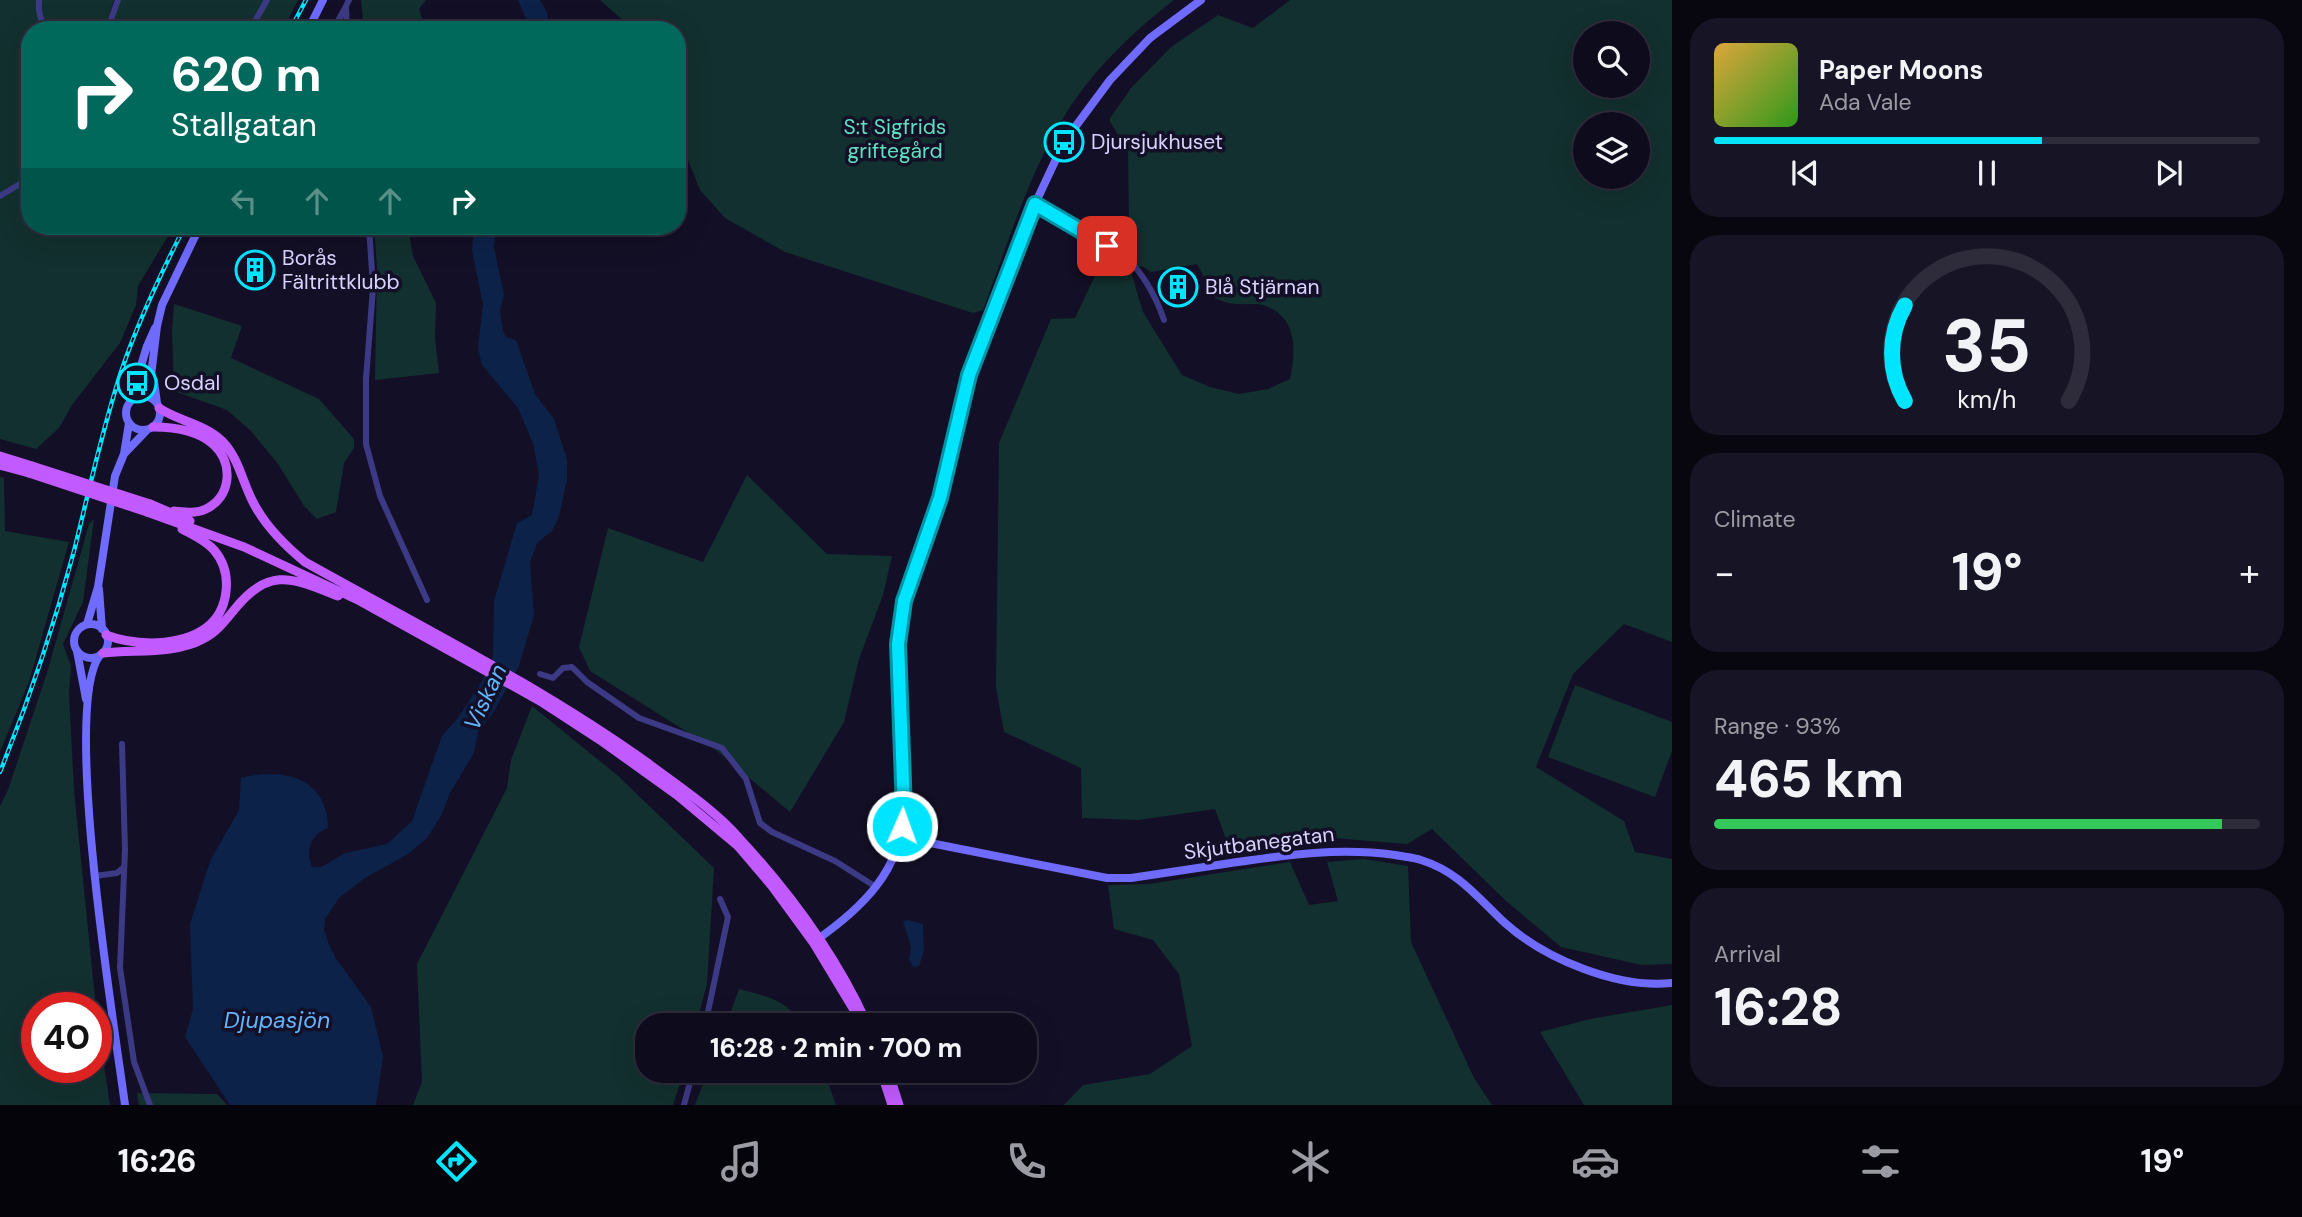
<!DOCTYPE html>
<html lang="en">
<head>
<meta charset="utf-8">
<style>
  body { margin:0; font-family:"DM Sans",sans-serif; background:#171425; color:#f1f3f6; height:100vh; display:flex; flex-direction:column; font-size:26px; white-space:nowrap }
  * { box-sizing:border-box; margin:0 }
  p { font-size:23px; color:#9b9ba3 }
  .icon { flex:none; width:38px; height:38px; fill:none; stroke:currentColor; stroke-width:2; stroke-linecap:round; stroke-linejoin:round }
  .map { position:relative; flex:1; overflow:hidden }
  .drawer { display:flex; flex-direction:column; gap:18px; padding:18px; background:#08060f; width:630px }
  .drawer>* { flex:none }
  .hud { position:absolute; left:21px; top:21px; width:665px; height:214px; border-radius:28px; box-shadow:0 7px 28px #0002,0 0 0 2px #2e2b3b; background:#00695c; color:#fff; overflow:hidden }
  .fabs { position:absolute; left:1573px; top:21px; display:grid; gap:14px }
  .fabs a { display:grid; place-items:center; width:77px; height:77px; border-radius:50%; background:#0e0b1c; box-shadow:0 7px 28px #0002,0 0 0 2px #2e2b3b; font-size:35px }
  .speed { position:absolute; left:21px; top:992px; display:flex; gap:14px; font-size:35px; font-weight:700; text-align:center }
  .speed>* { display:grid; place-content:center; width:91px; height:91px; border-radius:50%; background:#0e0b1c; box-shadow:0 7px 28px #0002,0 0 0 2px #2e2b3b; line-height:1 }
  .speed .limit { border:10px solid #d22; background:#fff; color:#111 }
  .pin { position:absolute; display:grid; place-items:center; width:60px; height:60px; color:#fff; margin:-30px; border-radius:14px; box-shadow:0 4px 10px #0006 }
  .me { position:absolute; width:77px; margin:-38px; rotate:2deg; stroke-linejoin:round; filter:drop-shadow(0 0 5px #0008) }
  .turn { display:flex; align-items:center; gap:24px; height:147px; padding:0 35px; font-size:32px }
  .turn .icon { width:91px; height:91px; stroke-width:2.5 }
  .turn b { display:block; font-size:49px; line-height:60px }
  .lanes { display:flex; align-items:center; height:66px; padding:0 35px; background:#0003; justify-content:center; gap:35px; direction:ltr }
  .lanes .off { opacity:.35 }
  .big { font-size:52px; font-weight:800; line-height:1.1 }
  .drawer .card { flex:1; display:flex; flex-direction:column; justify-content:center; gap:10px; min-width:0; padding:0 24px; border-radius:28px; background:#171425 }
  .drawer .dial { align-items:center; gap:0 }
  .dial svg { height:182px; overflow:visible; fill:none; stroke:#2e2b3b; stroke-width:7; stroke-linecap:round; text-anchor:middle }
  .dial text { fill:#f1f3f6; stroke:none }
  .song { display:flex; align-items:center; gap:21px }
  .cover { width:84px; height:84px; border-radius:10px; background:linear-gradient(135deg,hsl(40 70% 55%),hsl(110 70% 35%)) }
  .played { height:7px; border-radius:4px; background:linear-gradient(90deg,#00e5ff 60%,#2e2b3b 60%) }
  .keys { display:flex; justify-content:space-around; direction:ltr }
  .heat { display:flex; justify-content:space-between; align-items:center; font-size:38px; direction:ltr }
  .charge { height:10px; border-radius:5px; background:linear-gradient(90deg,#34c759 93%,#2e2b3b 0) }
  .trip { position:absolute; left:635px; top:1013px; width:402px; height:70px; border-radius:28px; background:#0e0b1c; box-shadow:0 7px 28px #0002,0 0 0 2px #2e2b3b; font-weight:800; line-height:70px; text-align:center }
  .menu { display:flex; height:112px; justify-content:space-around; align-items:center; background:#06040b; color:#9b9ba3 }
  .menu .icon { width:49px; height:49px }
  .menu .on { color:#00e5ff }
  .menu b { font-size:32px; color:#f1f3f6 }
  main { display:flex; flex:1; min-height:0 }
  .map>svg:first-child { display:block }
</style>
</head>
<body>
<main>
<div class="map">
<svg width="1672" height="1105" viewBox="0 0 1672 1105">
  <rect width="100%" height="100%" fill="#130f26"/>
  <!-- green -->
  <path fill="#12302f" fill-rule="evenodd" d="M0 0H114L104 30H30V183L19 198 26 203 30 198V226H174L138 286 136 305 120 343 72 405 59 428 36 449 0 439Z
    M121 0H298L283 30H112L113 20Z
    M361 0H426L419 9 426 30H364Z
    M600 0H1174C1140 26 1108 56 1082 90 1035 152 1010 238 983 310L973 313 785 252 725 218 700 190 677 133V30H634Z
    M1290 0H1672V642L1624 624 1573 674 1536 767 1624 821 1635 852 1672 859V964L1642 965 1561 947 1505 900 1432 829 1407 844 1321 837 1230 850 1215 809 1138 820 1082 818 1081 768 1004 732 996 687 999 443 1051 319 1075 318 1103 259 1126 240 1129 221 1128 151 1109 120 1131 88 1171 47 1218 15 1253 28ZM1586 33H1638V86H1586ZM1586 124H1638V177H1586ZM1197 264 1215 298C1222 301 1229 304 1236 304 1244 305 1255 303 1263 305 1298 316 1296 351 1290 379L1268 389 1239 394 1210 387 1182 375 1143 312 1132 275 1133 269 1142 266 1151 272Z
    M374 226H408L413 256 436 303 435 337 439 373 375 380 377 267Z
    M174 304 242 326 231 358 319 399 354 439V448L344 463 336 512 317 519 304 506 278 464 251 431 227 410 174 391 172 331Z
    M747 475 827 554 892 556 883 595 859 659 844 722 790 812 716 750 590 671 579 647 608 528 703 562Z
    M0 477 4 478 5 531 69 542 29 682 0 752Z
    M94 519 83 602 63 644 71 666 69 694 74 790 96 1008H37V1068H96V1011L110 1105H0V806L8 790 47 673 89 524Z
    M1575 685 1672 722V751L1655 797 1548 757Z
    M532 706 617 775 714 868 707 984 696 1025 648 1026V1071H684L673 1105H413L422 1082 417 964 507 788 511 760Z
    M1364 859 1408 866 1411 942 1474 1078 1492 1105H1064L1083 1085 1150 1074 1192 1046 1179 974 1153 940 1114 929 1108 885 1149 884 1290 862 1309 905 1338 901 1327 862Z
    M739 989C767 997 786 998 801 1025H726Z
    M1672 1005V1105H1584L1540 1032 1590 1019Z
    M708 1071H824L836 1105H695Z
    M137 1093 217 1094 227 1105H139Z"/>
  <!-- water -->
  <path fill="#0c2248" d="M518 0H540L547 12 549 30H531Z
    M474 226H496L494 247 504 295 500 310 503 332 506 337 516 340 535 394 554 419 567 459V479L559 517 552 531 537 543 530 563 534 615 519 666 493 713 478 732 474 753 450 793 441 816 427 838 408 854 365 878 339 898 325 919 324 930 328 942 335 957 371 1007 383 1057 376 1105H230L185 1037 193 1009 190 924 210 861 239 810 241 778C283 767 328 778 328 828 311 834 305 851 312 867H321L345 853 387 844 412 821 442 736 458 718 482 681 493 657 494 601 517 523 532 515 539 475 533 443 518 408 482 365 478 348 483 304 472 251Z
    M908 920 923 924 924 951 919 966 913 967 909 960 911 947 903 921Z"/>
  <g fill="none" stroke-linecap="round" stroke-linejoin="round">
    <!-- street -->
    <path stroke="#3d3a85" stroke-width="6" d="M39 0C38 13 40 20 48 30
      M107 30 118 0
      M250 30 267 0
      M333 30 345 8
      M347 30 346 6 349 0
      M0 196 30 178
      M1035 204 1122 254C1143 272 1155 294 1164 320
      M369 226 373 288 366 379V444L380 496 427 600
      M540 674 553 678 563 668 572 667 587 682 639 718 722 748 746 779 760 823 772 832 835 861 876 887
      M122 744 125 850 120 968 134 1062 150 1105
      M95 876 117 873 124 867
      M705 1026 728 917 720 899
      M684 1105 693 1071"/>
    <!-- secondary -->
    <path stroke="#6f6bff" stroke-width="8" d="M308 30 323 0
      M151 376 154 381 157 403
      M126 413a17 17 0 1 1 34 0a17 17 0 1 1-34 0Z
      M137 397 151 376 157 326 162 305 200 226
      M130 402 147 346 155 328
      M124 454 146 431
      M99 589 102 629
      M87 624 98 587 115 476 124 454 129 423
      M74 641a17 17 0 1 1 34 0a17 17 0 1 1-34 0Z
      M77 651 86 699
      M100 655C61 706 115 1029 125 1105
      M900 837 1107 878H1131C1164 873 1198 868 1231 863 1286 855 1339 847 1395 855 1404 857 1413 857 1421 860 1459 872 1477 897 1505 923 1545 959 1618 989 1672 983
      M815 941C861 909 902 871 904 810L898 644 901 615 908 588 940 498 969 375 1035 204 1064 142 1110 80 1150 38 1201 0"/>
    <!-- primary -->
    <path stroke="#c25bff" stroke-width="9" d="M159 408C178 421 205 424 222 441 238 457 242 480 252 500 264 525 283 544 305 562 421 627 540 686 649 764 678 786 715 810 739 838 790 893 837 957 868 1026
      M153 427C174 427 198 430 214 445 234 464 231 497 206 509 196 514 185 512 174 511
      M0 456 32 466
      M0 465 29 473
      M150 504 190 521
      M147 512 244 547 360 601 540 701 603 742 677 795 738 846 772 886 813 942 857 1015
      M106 635C135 646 180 647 206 628 230 610 233 572 214 550 205 540 193 535 182 529
      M103 653C135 649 173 655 203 639 216 633 225 621 234 610 269 566 292 578 338 596
      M881 1071 892 1105
      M888 1071 899 1105"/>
    <defs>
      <path id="rail" d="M290 30 306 0
        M0 772C29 700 54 626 74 551 89 491 102 430 121 372 138 321 161 273 185 226"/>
    </defs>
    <!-- rail casing -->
    <use href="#rail" stroke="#00e5ff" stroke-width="4.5"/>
    <!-- rail -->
    <use href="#rail" stroke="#130f26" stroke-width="2" stroke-dasharray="5" stroke-linecap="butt"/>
    <!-- primary-bridge -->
    <path stroke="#c25bff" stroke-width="9" d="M32 466 150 504
      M29 473 147 512"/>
  </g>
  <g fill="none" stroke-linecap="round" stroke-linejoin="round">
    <defs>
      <path id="route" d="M902 826 904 810 898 644 904 601 940 498 969 375 1035 204 1107 246"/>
    </defs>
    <!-- route casing -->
    <use href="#route" stroke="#0095a6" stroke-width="18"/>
    <!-- route -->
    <use href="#route" stroke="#00e5ff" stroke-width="12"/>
  </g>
  <!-- icons -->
  <defs>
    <symbol id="bus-ring" viewBox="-11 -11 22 22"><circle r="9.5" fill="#130f26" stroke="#00e5ff" stroke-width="1.5"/><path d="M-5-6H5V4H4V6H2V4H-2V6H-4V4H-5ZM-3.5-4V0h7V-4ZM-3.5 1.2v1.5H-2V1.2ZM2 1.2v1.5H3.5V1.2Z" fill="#00e5ff"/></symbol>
    <symbol id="building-ring" viewBox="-11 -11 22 22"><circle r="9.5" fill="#130f26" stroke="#00e5ff" stroke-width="1.5"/><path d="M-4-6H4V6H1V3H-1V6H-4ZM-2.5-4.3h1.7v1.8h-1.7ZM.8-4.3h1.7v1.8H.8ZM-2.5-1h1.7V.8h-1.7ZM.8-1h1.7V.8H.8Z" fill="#00e5ff"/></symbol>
  </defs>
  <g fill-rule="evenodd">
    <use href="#bus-ring" x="1042" y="120" width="44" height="44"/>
    <use href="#building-ring" x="233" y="248" width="44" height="44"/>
    <use href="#building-ring" x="1156" y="265" width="44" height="44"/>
    <use href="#bus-ring" x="115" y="361" width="44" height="44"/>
  </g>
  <g text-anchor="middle" stroke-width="7" stroke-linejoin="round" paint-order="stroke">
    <!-- park labels -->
    <g font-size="21" fill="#5fe0c0" stroke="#130f26">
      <text x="895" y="134">S:t Sigfrids<tspan x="895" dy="24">griftegård</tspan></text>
    </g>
    <!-- poi labels -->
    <g font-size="21" fill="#d9d4ff" stroke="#130f26" text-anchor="start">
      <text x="1091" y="149">Djursjukhuset</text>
      <text x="282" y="265">Borås<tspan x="282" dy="24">Fältrittklubb</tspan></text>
      <text x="1205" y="294">Blå Stjärnan</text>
      <text x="164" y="390">Osdal</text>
    </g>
    <!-- street labels -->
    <g font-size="21" fill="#d9d4ff" stroke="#130f26">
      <text transform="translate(1259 843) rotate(-7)" y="7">Skjutbanegatan</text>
    </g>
    <!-- water labels -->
    <g font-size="23" font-style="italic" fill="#62b6ff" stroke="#130f26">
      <text transform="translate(485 697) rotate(-65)" y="8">Viskan</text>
      <text x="277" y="1028">Djupasjön</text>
    </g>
  </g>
</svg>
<div class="fabs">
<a><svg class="icon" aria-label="search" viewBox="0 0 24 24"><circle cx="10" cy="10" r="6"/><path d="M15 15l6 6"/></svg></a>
<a><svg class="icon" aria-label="layers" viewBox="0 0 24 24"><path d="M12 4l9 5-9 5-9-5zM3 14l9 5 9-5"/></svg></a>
</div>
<div class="speed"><div class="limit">40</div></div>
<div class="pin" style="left:1107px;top:246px;background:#d93025"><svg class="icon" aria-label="arrive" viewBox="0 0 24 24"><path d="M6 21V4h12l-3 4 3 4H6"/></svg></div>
<svg class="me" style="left:902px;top:826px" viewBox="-20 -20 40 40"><circle r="17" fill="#00e5ff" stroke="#fff" stroke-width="3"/><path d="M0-11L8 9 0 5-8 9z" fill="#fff"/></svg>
<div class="trip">16:28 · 2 min · 700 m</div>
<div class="hud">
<div class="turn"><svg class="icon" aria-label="right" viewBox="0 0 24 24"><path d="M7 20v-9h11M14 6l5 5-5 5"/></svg><div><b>620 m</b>Stallgatan</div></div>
<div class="lanes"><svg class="icon off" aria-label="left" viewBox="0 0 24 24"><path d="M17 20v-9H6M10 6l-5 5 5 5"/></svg><svg class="icon off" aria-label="ahead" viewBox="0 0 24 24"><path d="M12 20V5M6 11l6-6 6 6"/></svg><svg class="icon off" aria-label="ahead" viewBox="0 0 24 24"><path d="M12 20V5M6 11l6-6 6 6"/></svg><svg class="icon" aria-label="right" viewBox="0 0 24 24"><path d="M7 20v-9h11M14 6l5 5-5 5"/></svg></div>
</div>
</div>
<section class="drawer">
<div class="card">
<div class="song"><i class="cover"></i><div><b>Paper Moons</b><p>Ada Vale</p></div></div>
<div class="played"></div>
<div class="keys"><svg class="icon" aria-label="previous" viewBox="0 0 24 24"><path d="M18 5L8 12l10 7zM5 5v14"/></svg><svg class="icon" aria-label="pause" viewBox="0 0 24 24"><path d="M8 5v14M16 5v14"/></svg><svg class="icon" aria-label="next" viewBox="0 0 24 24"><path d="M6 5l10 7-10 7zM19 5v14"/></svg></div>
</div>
<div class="card dial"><svg viewBox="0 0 100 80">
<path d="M14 69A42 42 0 1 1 86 69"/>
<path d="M14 69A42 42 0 0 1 14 27" stroke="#00e5ff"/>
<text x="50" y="56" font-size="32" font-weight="700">35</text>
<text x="50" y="72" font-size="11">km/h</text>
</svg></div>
<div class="card"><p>Climate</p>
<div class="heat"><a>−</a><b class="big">19°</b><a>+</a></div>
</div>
<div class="card"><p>Range · 93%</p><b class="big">465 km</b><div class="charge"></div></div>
<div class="card"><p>Arrival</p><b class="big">16:28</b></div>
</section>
</main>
<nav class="menu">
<b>16:26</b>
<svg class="icon on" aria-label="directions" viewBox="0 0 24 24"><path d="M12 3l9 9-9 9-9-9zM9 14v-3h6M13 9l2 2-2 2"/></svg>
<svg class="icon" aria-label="music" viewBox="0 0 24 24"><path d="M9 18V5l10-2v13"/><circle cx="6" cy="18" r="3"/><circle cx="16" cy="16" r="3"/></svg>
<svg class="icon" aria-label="phone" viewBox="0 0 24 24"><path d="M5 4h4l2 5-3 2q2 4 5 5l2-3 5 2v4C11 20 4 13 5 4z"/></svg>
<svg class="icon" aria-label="climate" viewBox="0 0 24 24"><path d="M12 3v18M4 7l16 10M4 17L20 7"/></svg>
<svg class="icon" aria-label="car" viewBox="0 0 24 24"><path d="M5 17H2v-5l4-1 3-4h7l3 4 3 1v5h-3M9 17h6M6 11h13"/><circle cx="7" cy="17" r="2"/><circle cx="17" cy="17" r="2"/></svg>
<svg class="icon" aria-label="filters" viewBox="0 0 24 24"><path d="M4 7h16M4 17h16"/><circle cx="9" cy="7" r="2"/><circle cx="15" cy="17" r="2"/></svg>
<b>19°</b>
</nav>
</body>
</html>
